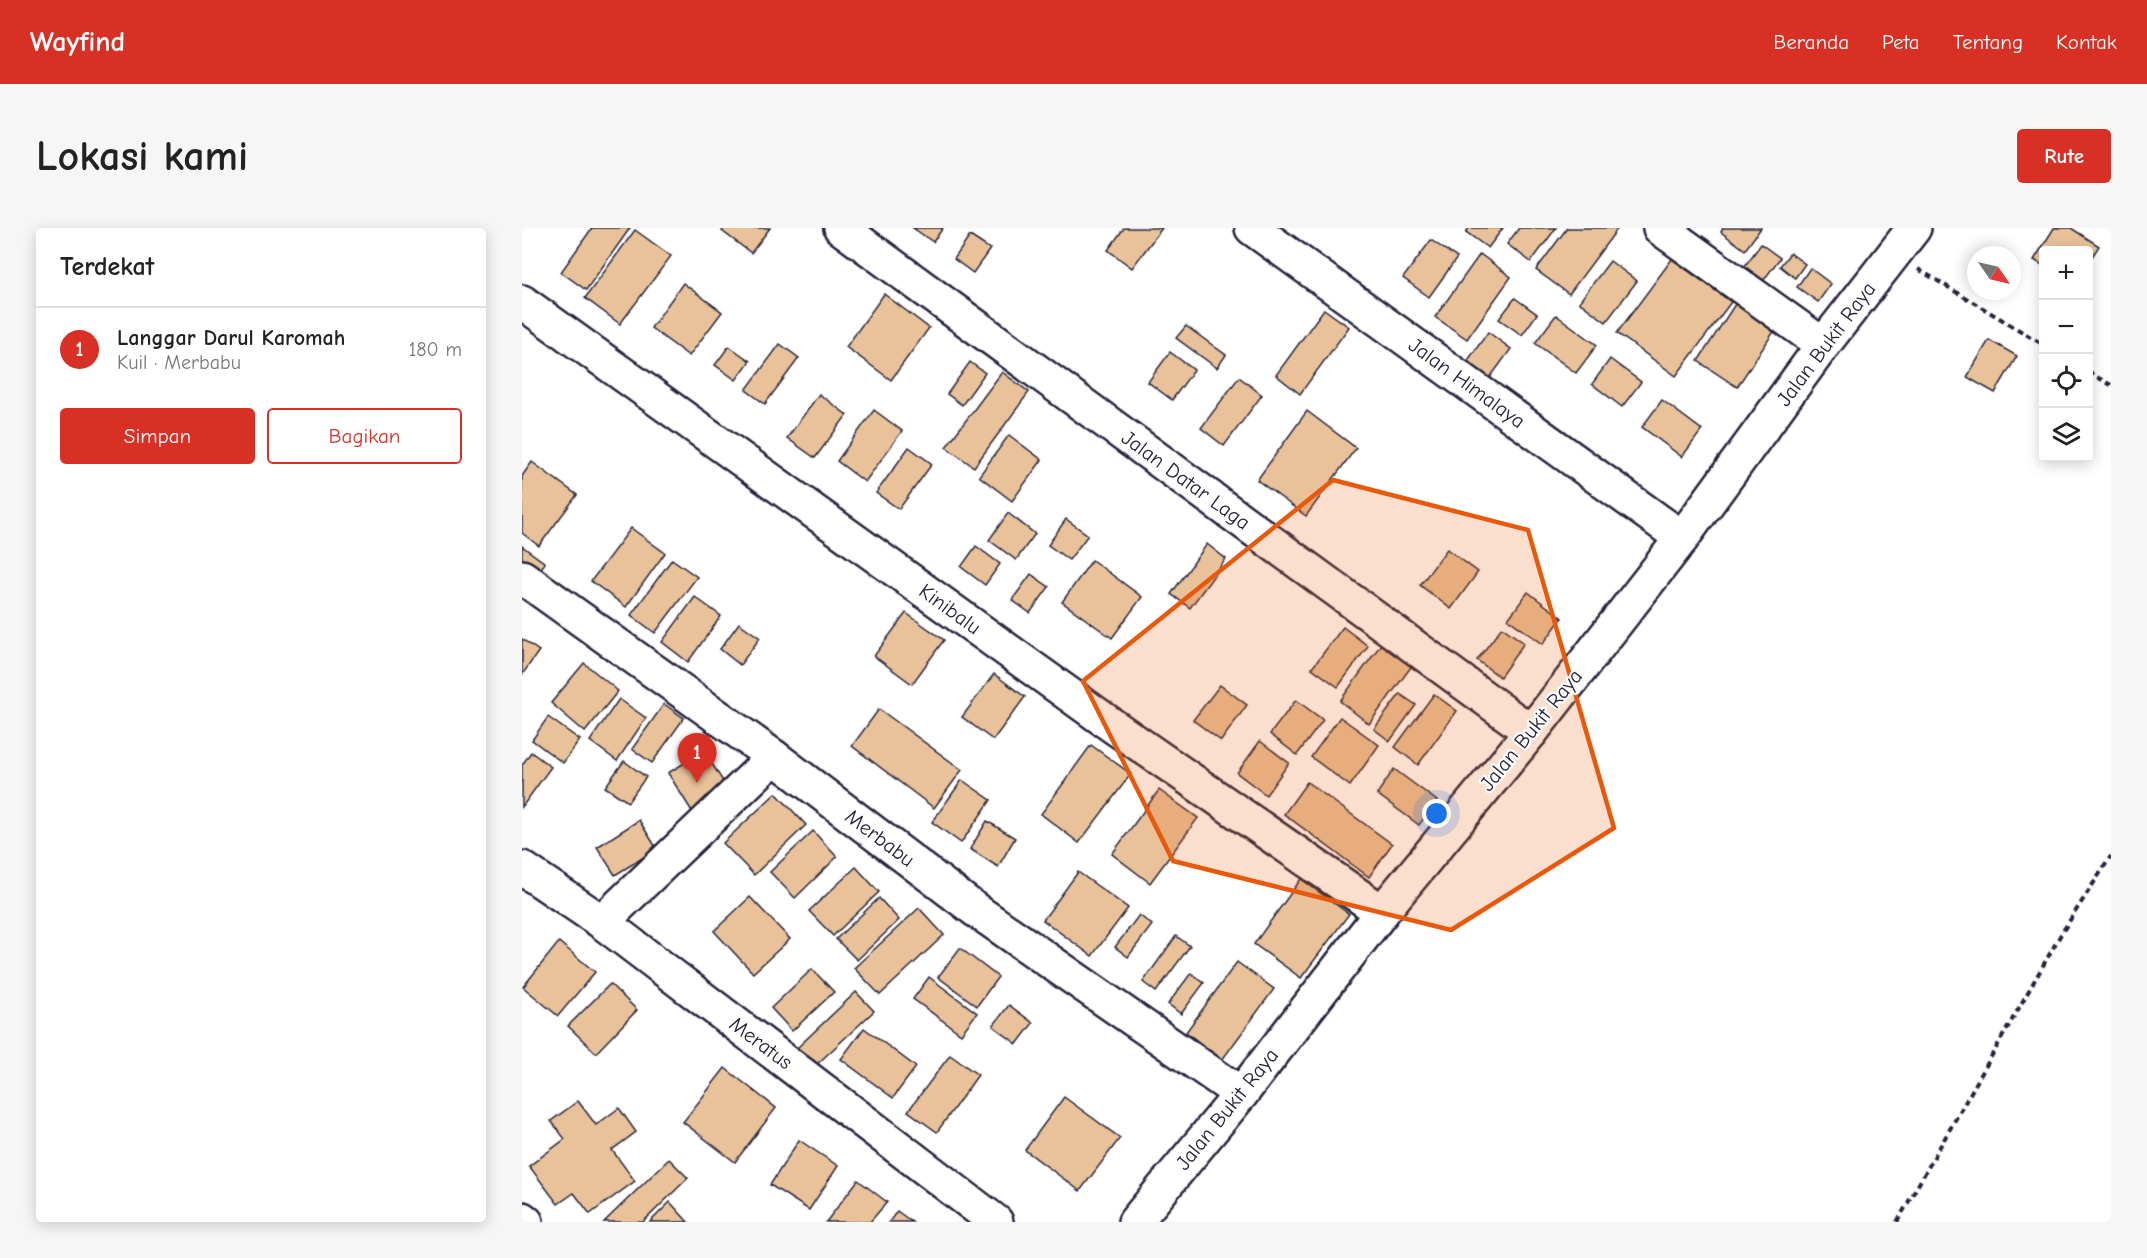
<!DOCTYPE html>
<html lang="id">
<meta charset="utf-8">
<style>
body{margin:0;font-family:"Comic Neue",sans-serif;background:#f6f6f6;color:#222}
.controls{position:absolute;right:18px;top:18px;display:grid;overflow:hidden;border-radius:6px;box-shadow:0 3px 15px #0003}
.controls button{width:54px;height:54px;display:grid;place-items:center;padding:0;border:0;border-bottom:2px solid #e0e0e0;background:#fff;color:#222;font:30px sans-serif}
.compass{position:absolute;left:1445px;top:18px;width:54px;height:54px;border-radius:50%;background:#fff;box-shadow:0 3px 15px #0003;rotate:124deg}
.you{position:absolute;left:915px;top:586px;width:21px;height:21px;margin:-15px;border:4px solid #fff;border-radius:50%;background:#1a73e8;box-shadow:0 0 0 9px #1a73e833}
.badge{display:grid;place-items:center;width:39px;height:39px;border-radius:50%;background:#d93025;color:#fff;font-size:20px;font-weight:700}
.pin{position:absolute;translate:-50% -50px;filter:drop-shadow(0 2px 3px #0008)}
.pin::after{content:'';position:absolute;top:32px;width:21px;height:18px;background:inherit;clip-path:polygon(0 0,100% 0,50% 100%)}
.list{margin:0;padding:0;list-style:none}
h2{display:flex;justify-content:space-between;align-items:center;height:78px;margin:0;padding:0 24px;font-size:26px}
h2 small{font-size:20px;font-weight:400;color:#767676}
.list li{display:grid;grid-template-columns:39px 1fr auto;gap:18px;align-items:center;box-sizing:border-box;height:84px;padding:0 24px;border-top:2px solid #e0e0e0}
.list b{display:block;font-size:22px;white-space:nowrap}
.list p{margin:0;font-size:20px;white-space:nowrap;color:#767676}
.list em{font-size:20px;font-style:normal;color:#767676}
.actions{display:flex;gap:12px;padding:18px 24px}
.actions a{flex:1;padding:14px 0;border:2px solid #d93025;border-radius:6px;text-align:center;font-size:21px;color:#d93025}
.actions .main{background:#d93025;color:#fff}
.icon{flex:none;width:33px;height:33px;fill:none;stroke:currentColor;stroke-width:2;stroke-linecap:round;stroke-linejoin:round}
.map{position:relative;flex:none;width:1589px;height:994px;overflow:hidden;border-radius:6px}
header{display:flex;align-items:center;gap:36px;box-sizing:border-box;height:84px;padding:0 30px;background:#d93025;color:#fff}
header strong{font-size:28px}
nav{display:flex;gap:33px;margin-inline-start:auto;font-size:21px}
.intro{display:flex;align-items:center;justify-content:space-between;box-sizing:border-box;height:144px;padding:0 36px}
h1{margin:0;font-size:42px}
.button{padding:15px 27px;border-radius:6px;background:#d93025;color:#fff;font-size:21px;font-weight:700}
main{display:flex;gap:36px;padding:0 36px}
aside{flex:1;background:#fff;border-radius:6px;box-shadow:0 3px 15px #0003}
.map>svg:first-child{display:block}
.building{fill:#e9c299;stroke:#22223b;stroke-width:1.5}
.lines{fill:none;stroke-linecap:round;stroke-linejoin:round}
.minor-casing{stroke:#22223b;stroke-width:38}
.tertiary-casing{stroke:#22223b;stroke-width:38}
.path{stroke:#22223b;stroke-width:4;stroke-dasharray:6 4.5;stroke-linecap:butt}
.minor{stroke:#fff;stroke-width:33}
.tertiary{stroke:#fff;stroke-width:33}
.marked{fill:#e8590c;fill-opacity:0.2;stroke:#e8590c;stroke-width:4.5;stroke-linejoin:round}
.labels{text-anchor:middle;dominant-baseline:central;stroke-width:4.5;stroke-linejoin:round;paint-order:stroke}
.street-label{font-size:21px;fill:#22223b;stroke:#fff}
</style>
<header>
<strong>Wayfind</strong>
<nav><a>Beranda</a><a>Peta</a><a>Tentang</a><a>Kontak</a></nav>
</header>
<div class="intro"><h1>Lokasi kami</h1><a class="button">Rute</a></div>
<main>
<aside>
<h2>Terdekat<small></small></h2>
<ul class="list">
<li><span class="badge">1</span><div><b>Langgar Darul Karomah</b><p>Kuil · Merbabu</p></div><em>180 m</em></li>
</ul>
<div class="actions"><a class="main">Simpan</a><a>Bagikan</a></div>
</aside>
<div class="map">
<svg width="1589" height="994" viewBox="0 0 1589 994">
<rect width="100%" height="100%" fill="#fff"/>
<filter id="ink" filterUnits="userSpaceOnUse"><feTurbulence type="fractalNoise" baseFrequency=".0167" numOctaves="2"/><feDisplacementMap in="SourceGraphic" scale="12" xChannelSelector="R" yChannelSelector="G"/><feConvolveMatrix kernelMatrix="1 2 1 2 8 2 1 2 1" color-interpolation-filters="sRGB"/></filter>
<g filter="url(#ink)">
<!-- building -->
<g class="building">
<polygon points="70,0 108,0 64,62 39,44"/>
<polygon points="202,0 248,0 229,25 200,3"/>
<polygon points="391,0 421,0 411,14"/>
<polygon points="602,0 640,0 610,40 586,22"/>
<polygon points="947,0 981,0 966,20 944,4"/>
<polygon points="997,0 1034,0 1009,34 985,16"/>
<polygon points="1045,0 1096,0 1047,66 1014,42"/>
<polygon points="1201,0 1239,0 1223,22 1199,4"/>
<polygon points="1532,0 1549,0 1577,18 1566,35 1566,22 1522,22 1522,38 1512,32"/>
<polygon points="113,2 149,28 98,96 63,70"/>
<polygon points="448,8 468,21 451,45 432,31"/>
<polygon points="909,12 935,30 907,69 881,50"/>
<polygon points="1239,16 1258,30 1241,53 1222,39"/>
<polygon points="1268,25 1283,36 1273,50 1258,38"/>
<polygon points="958,26 989,49 945,111 913,89"/>
<polygon points="1150,31 1209,74 1154,148 1095,105"/>
<polygon points="1088,33 1115,53 1084,94 1057,74"/>
<polygon points="1288,40 1309,56 1296,74 1275,59"/>
<polygon points="161,55 200,84 167,128 129,100"/>
<polygon points="362,66 407,100 369,152 324,119"/>
<polygon points="993,70 1015,86 1000,107 977,91"/>
<polygon points="1217,70 1257,96 1215,159 1176,133"/>
<polygon points="802,81 827,99 778,166 754,147"/>
<polygon points="1034,87 1075,117 1054,145 1013,115"/>
<polygon points="664,98 704,127 695,140 654,110"/>
<polygon points="966,104 989,121 967,151 944,135"/>
<polygon points="1467,112 1495,128 1473,165 1445,149"/>
<polygon points="258,116 277,130 243,176 224,162"/>
<polygon points="207,118 228,133 214,152 193,137"/>
<polygon points="648,124 672,142 650,172 626,154"/>
<polygon points="1088,131 1119,154 1100,179 1070,156"/>
<polygon points="448,134 463,145 440,177 425,166"/>
<polygon points="480,144 507,164 452,239 424,219"/>
<polygon points="717,149 740,167 702,218 679,200"/>
<polygon points="297,166 325,187 293,230 265,210"/>
<polygon points="1140,172 1180,202 1160,229 1120,199"/>
<polygon points="352,182 380,203 343,254 315,233"/>
<polygon points="785,183 834,220 784,288 735,252"/>
<polygon points="487,207 520,232 490,273 457,248"/>
<polygon points="387,219 410,236 377,281 354,265"/>
<polygon points="10,234 55,267 17,318 0,305 0,248"/>
<polygon points="486,285 513,306 494,332 467,312"/>
<polygon points="544,291 566,307 547,332 526,317"/>
<polygon points="109,300 143,325 104,379 69,353"/>
<polygon points="685,316 704,331 668,380 649,366"/>
<polygon points="0,318 23,335 15,346 0,335"/>
<polygon points="454,318 478,336 463,357 439,339"/>
<polygon points="925,321 956,344 929,381 898,357"/>
<polygon points="150,331 175,349 133,405 109,387"/>
<polygon points="570,332 620,369 590,410 540,374"/>
<polygon points="509,346 527,359 508,385 490,372"/>
<polygon points="1006,364 1040,390 1021,416 986,391"/>
<polygon points="173,369 199,388 166,434 140,414"/>
<polygon points="384,385 422,412 390,456 352,428"/>
<polygon points="217,395 238,410 218,437 198,421"/>
<polygon points="821,399 846,418 816,459 790,440"/>
<polygon points="980,399 1002,415 978,449 955,432"/>
<polygon points="0,411 17,423 0,447"/>
<polygon points="862,412 892,435 847,496 818,473"/>
<polygon points="62,435 96,463 63,504 29,475"/>
<polygon points="472,446 503,469 471,512 440,489"/>
<polygon points="698,457 725,477 699,513 671,492"/>
<polygon points="878,466 894,477 868,513 852,501"/>
<polygon points="912,466 935,483 896,537 873,519"/>
<polygon points="97,471 124,490 95,533 68,513"/>
<polygon points="774,472 801,492 775,527 748,506"/>
<polygon points="142,476 162,490 130,535 110,521"/>
<polygon points="357,481 440,542 412,580 330,518"/>
<polygon points="26,489 58,512 41,535 10,512"/>
<polygon points="818,489 857,517 828,558 789,529"/>
<polygon points="738,513 767,535 744,567 715,545"/>
<polygon points="569,517 609,546 557,615 519,586"/>
<polygon points="182,523 207,563 171,585 146,545"/>
<polygon points="9,524 29,539 0,579 0,537"/>
<polygon points="102,533 124,549 106,574 83,559"/>
<polygon points="872,541 915,573 897,597 855,566"/>
<polygon points="440,552 469,572 439,615 410,594"/>
<polygon points="785,554 870,616 847,649 762,586"/>
<polygon points="637,562 676,590 628,655 590,626"/>
<polygon points="254,565 284,597 232,647 201,615"/>
<polygon points="117,592 135,621 93,647 75,619"/>
<polygon points="465,593 493,610 476,639 448,621"/>
<polygon points="291,603 315,629 273,670 248,644"/>
<polygon points="334,639 357,664 311,708 287,683"/>
<polygon points="556,644 606,680 570,728 521,692"/>
<polygon points="779,651 827,686 779,750 732,716"/>
<polygon points="228,669 268,711 231,745 192,703"/>
<polygon points="357,670 377,692 335,732 314,711"/>
<polygon points="397,680 422,707 358,767 332,740"/>
<polygon points="617,687 630,697 606,729 593,719"/>
<polygon points="654,708 668,718 634,764 621,754"/>
<polygon points="37,714 73,744 36,788 1,759"/>
<polygon points="438,720 476,749 455,778 416,749"/>
<polygon points="715,734 752,761 700,832 664,804"/>
<polygon points="290,741 312,764 270,803 249,780"/>
<polygon points="669,745 682,755 659,786 646,776"/>
<polygon points="407,749 455,785 439,806 391,771"/>
<polygon points="88,756 115,782 74,825 46,798"/>
<polygon points="334,764 352,783 292,839 275,820"/>
<polygon points="487,777 511,795 495,816 471,798"/>
<polygon points="342,800 394,839 371,870 319,831"/>
<polygon points="428,827 456,847 415,904 386,883"/>
<polygon points="203,840 254,880 213,934 161,894"/>
<polygon points="542,869 598,910 558,963 503,922"/>
<polygon points="56,873 74,897 97,880 114,904 90,922 113,953 68,986 52,965 36,976 7,938 43,911 29,893"/>
<polygon points="277,912 316,938 287,982 248,957"/>
<polygon points="147,931 166,950 121,994 82,994"/>
<polygon points="336,952 365,974 348,994 304,994"/>
<polygon points="148,974 166,994 128,994"/>
<polygon points="375,983 390,994 367,994"/>
</g>
<g class="lines">
<!-- minor casing -->
<g class="minor-casing">
<g id="minor">
<polyline points="319,0 1009,504"/>
<polyline points="730,0 1160,310"/>
<polyline points="1138,0 1301,117"/>
<polyline points="0,74 591,498 860,684"/>
<polyline points="0,349 252,529 455,683 719,866"/>
<polyline points="0,640 80,694 474,994"/>
<polyline points="80,694 252,529"/>
</g>
</g>
<!-- tertiary casing -->
<g class="tertiary-casing">
<g id="tertiary">
<polyline points="0,991 4,994"/>
<polyline points="613,994 719,866 860,684 1009,504 1160,310 1301,117 1392,0"/>
</g>
</g>
<!-- path -->
<g class="path">
<polyline points="1396,41 1522,117"/>
<polyline points="1566,144 1589,157"/>
<polyline points="1375,994 1539,706 1589,628"/>
</g>
<!-- minor -->
<use href="#minor" class="minor"/>
<!-- tertiary -->
<use href="#tertiary" class="tertiary"/>
</g>
</g>
<!-- marked area -->
<path class="marked" d="M811,252L1006,302L1092,600L929,702L651,633L561,453Z"/>
<g class="labels">
<!-- street labels -->
<g class="street-label">
<text transform="translate(1304 116) rotate(-53)">Jalan Bukit Raya</text>
<text transform="translate(945 155) rotate(36)">Jalan Himalaya</text>
<text transform="translate(664 252) rotate(36)">Jalan Datar Laga</text>
<text transform="translate(428 381) rotate(36)">Kinibalu</text>
<text transform="translate(1009 502) rotate(-51)">Jalan Bukit Raya</text>
<text transform="translate(358 610) rotate(37)">Merbabu</text>
<text transform="translate(239 815) rotate(37)">Meratus</text>
<text transform="translate(705 881) rotate(-51)">Jalan Bukit Raya</text>
</g>
</g>
</svg>
<div class="controls">
<button>+</button>
<button>−</button>
<button><svg class="icon" aria-label="locate" viewBox="0 0 24 24"><circle cx="12" cy="12" r="6"/><path d="M12 2v4M12 18v4M2 12h4M18 12h4"/></svg></button>
<button><svg class="icon" aria-label="layers" viewBox="0 0 24 24"><path d="M12 4l9 5-9 5-9-5zM3 14l9 5 9-5"/></svg></button>
</div>
<svg class="compass" viewBox="-18 -18 36 36"><path d="M0-13l5 13h-10z" fill="#e53935"/><path d="M0 13l5-13h-10z" fill="#767676"/></svg>
<div class="you"></div>
<div class="pin badge" style="left:175px;top:555px">1</div>
</div>
</main>
